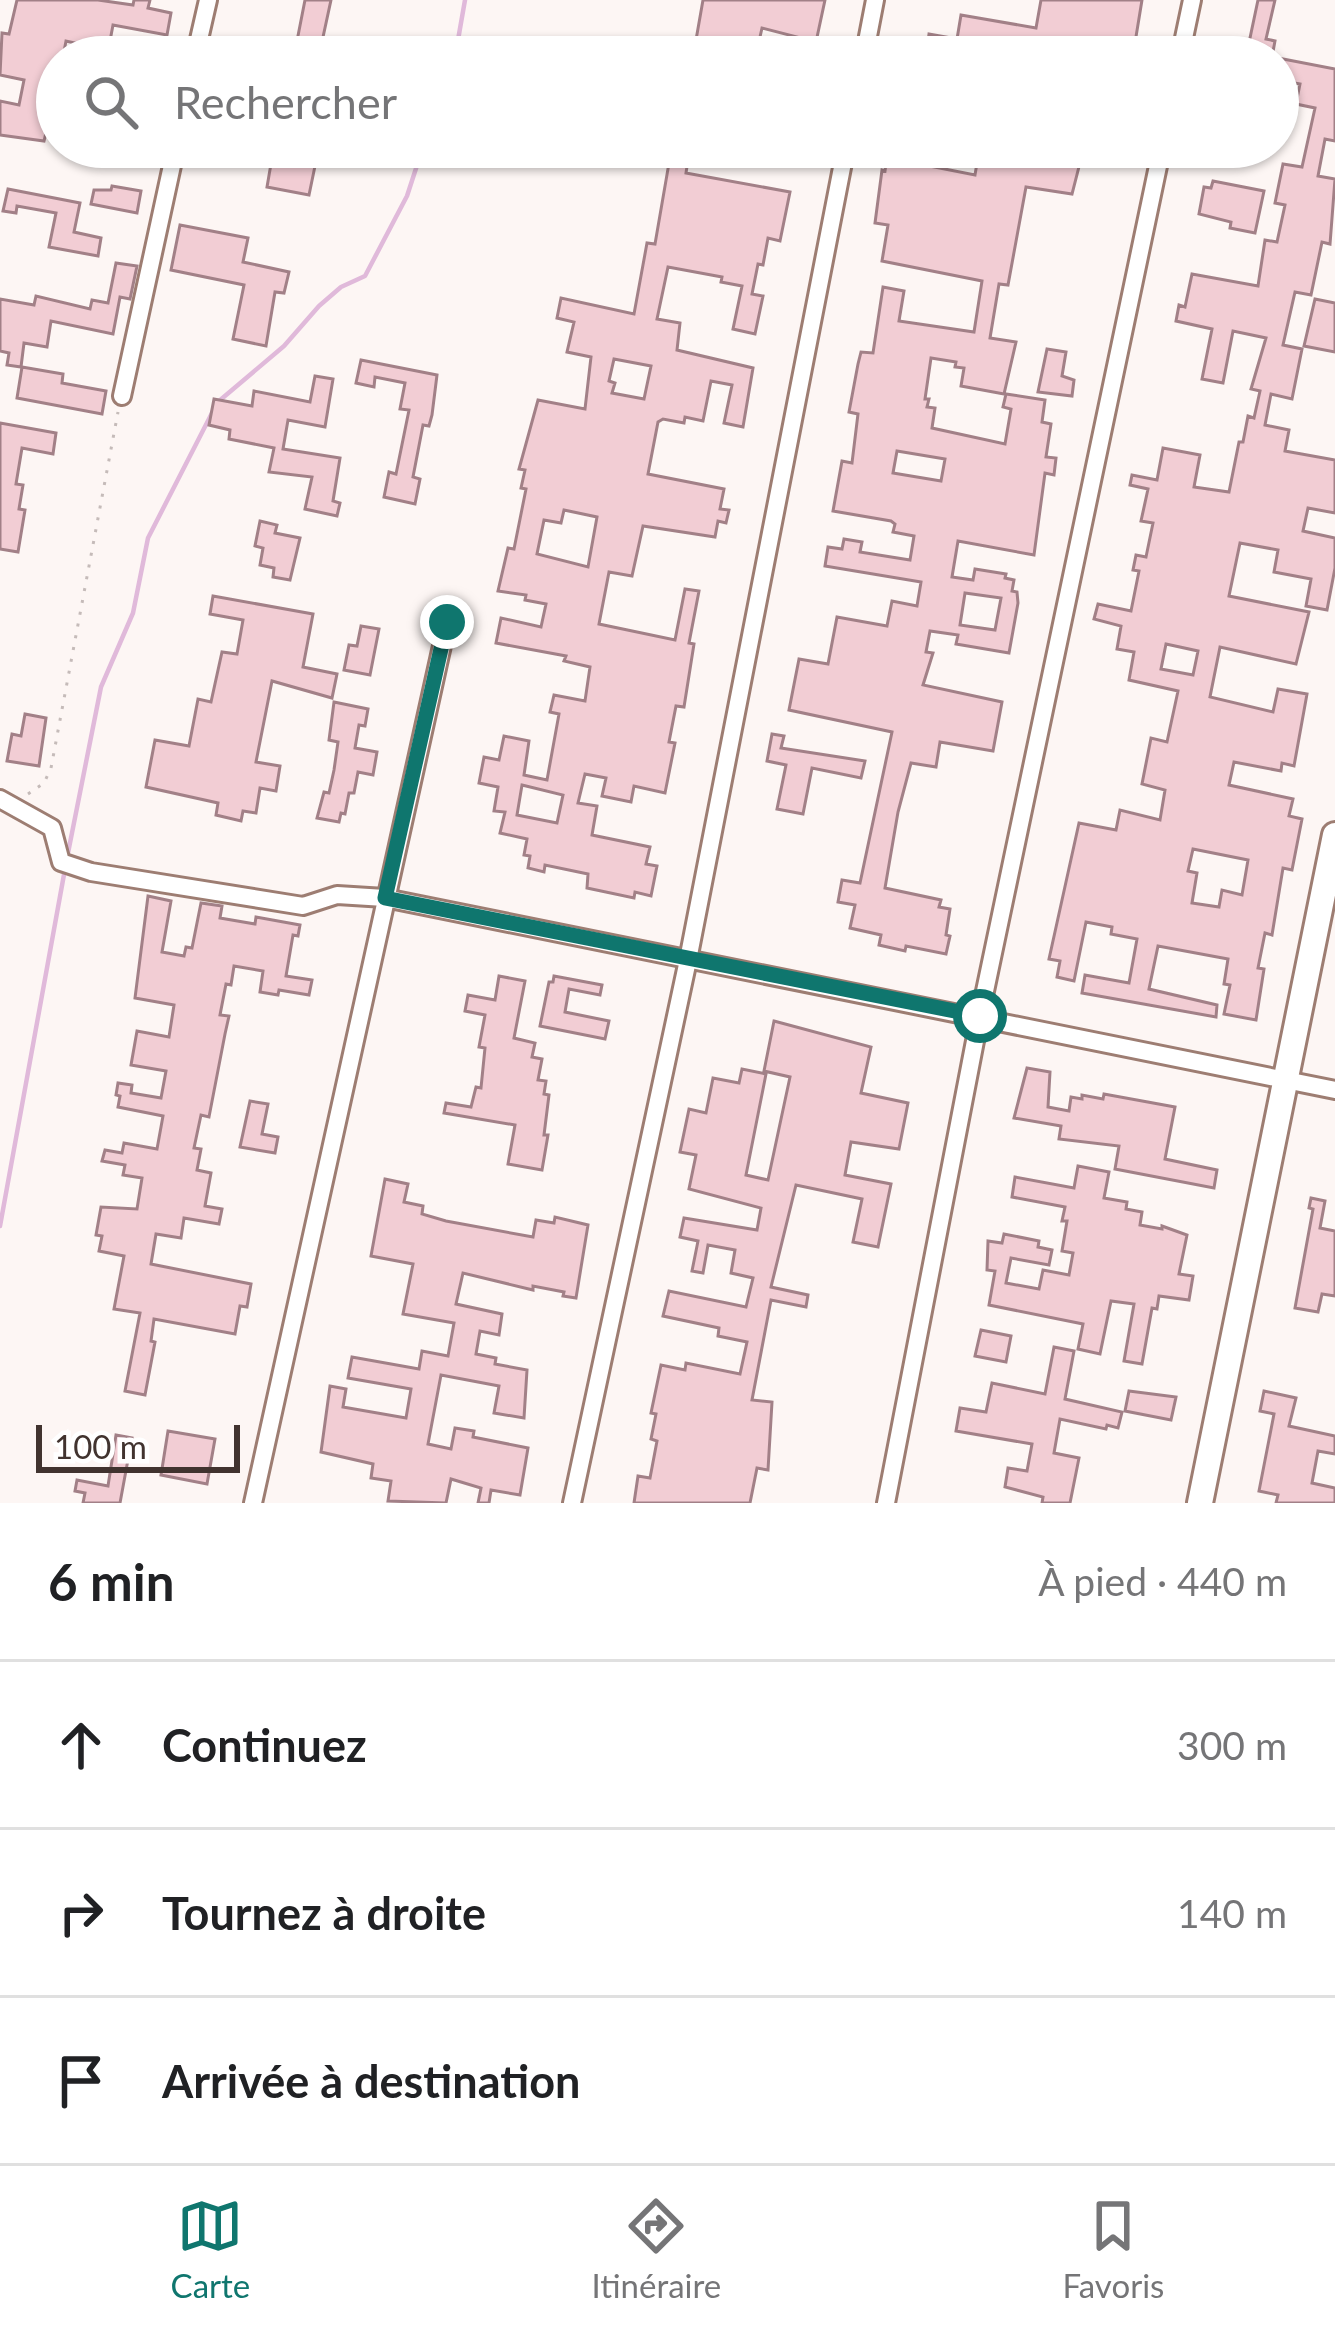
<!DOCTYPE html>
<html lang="fr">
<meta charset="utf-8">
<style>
body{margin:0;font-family:Lato,sans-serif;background:#f6f6f6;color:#202124}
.scale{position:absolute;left:36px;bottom:30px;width:204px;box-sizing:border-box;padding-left:12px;border:6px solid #41332f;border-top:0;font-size:33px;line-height:42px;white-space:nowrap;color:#41332f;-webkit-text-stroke:9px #fff;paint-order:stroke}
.stop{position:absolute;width:36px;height:36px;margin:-27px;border:9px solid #0f766e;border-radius:50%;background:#fff}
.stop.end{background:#0f766e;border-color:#fff;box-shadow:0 3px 12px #0008}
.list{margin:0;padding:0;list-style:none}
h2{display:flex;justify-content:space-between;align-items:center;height:156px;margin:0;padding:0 48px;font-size:51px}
h2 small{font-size:39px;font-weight:400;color:#757577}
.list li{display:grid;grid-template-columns:78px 1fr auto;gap:36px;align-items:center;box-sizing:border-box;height:168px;padding:0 48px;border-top:3px solid #e0e0e0}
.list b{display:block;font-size:45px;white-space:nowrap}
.list em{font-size:39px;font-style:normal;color:#757577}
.icon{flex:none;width:66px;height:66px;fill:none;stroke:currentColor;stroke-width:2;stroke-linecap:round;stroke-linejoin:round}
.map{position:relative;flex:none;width:1335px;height:1503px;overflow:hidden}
.search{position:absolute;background:#fff;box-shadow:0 3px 9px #0004;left:36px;right:36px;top:36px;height:132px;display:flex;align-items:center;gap:30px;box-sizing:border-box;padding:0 42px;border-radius:66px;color:#757577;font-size:45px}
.sheet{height:660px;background:#fff}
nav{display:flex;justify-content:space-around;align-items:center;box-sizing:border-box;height:168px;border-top:3px solid #e0e0e0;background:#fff;font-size:33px;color:#757577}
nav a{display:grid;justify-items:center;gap:6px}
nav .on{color:#0f766e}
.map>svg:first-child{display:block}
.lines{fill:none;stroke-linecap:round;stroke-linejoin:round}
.stream{stroke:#e0b9da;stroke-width:4.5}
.building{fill:#f2cdd4;stroke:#a28087;stroke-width:3;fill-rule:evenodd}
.street-casing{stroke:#9d7d72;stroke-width:22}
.secondary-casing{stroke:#9d7d72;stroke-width:30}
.path{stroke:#c5bbb9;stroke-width:3;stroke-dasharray:3 9;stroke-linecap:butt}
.street{stroke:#fff;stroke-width:16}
.secondary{stroke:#fff;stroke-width:24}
.route{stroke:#0f766e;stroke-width:15}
</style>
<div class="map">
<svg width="1335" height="1503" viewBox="0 0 1335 1503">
<rect width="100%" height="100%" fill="#fdf6f4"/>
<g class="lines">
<!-- stream -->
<g class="stream">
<polyline points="455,57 465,0"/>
<polyline points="219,401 284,346 319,306 341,287 365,276 407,196 423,147"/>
<polyline points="67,858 101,687 133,613 148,538 213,411"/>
<polyline points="0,1226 65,869"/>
</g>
</g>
<!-- building -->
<g class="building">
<polygon points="17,0 98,0 133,5 134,0 150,0 148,8 171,13 167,35 113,25 107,57 86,57 88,46 66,41 63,57 57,57 57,87 44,141 0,135 0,101 19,105 24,80 0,75 2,33 9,34"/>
<polygon points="305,0 331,0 320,51 296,46"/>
<polygon points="703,0 825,0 816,42 762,28 758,46 733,41 729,57 693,57"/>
<polygon points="1041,0 1142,0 1134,49 1123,47 1121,57 926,57 929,34 957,39 961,15 1036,28"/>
<polygon points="1258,0 1275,0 1266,39 1275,41 1272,57 1246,57"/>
<path d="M1278,58L1335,69V141L1325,139L1318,176L1335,179L1330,244L1322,242L1311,295L1295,292L1283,345L1302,349L1292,399L1271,394L1265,425L1289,430L1285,451L1335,460V513L1308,508L1303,531L1335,538V568L1327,610L1306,606L1311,579L1274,572L1278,550L1240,543L1229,596L1309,612L1296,664L1220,647L1210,697L1273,712L1278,689L1307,694L1294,766L1282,763L1281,771L1234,762L1229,785L1293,799L1289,816L1302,819L1292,870L1283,868L1272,935L1265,933L1258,968L1264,969L1256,1020L1224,1014L1230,985L1224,984L1228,959L1158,946L1149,989L1217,1005L1216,1017L1082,993L1085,975L1129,983L1137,939L1111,934L1112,927L1086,922L1074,981L1057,977L1060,961L1049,959L1079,823L1116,830L1120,810L1160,820L1165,790L1142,784L1151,738L1167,742L1178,691L1129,680L1134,652L1117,649L1121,626L1094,619L1098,604L1131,611L1139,571L1133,570L1136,555L1146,557L1153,523L1141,521L1148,489L1130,485L1132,475L1157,480L1163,448L1200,455L1194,487L1229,492L1239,442H1243L1248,416L1254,418L1260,391L1251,389L1266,338L1233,331L1223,383L1202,379L1212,329L1176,321L1179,305L1185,307L1192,274L1258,286L1265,240L1277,242L1285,205L1275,203L1283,164L1302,167L1315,108L1296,104L1300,84L1278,80ZM1166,644L1198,651L1193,675L1161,669ZM1193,849L1248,860L1242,895L1222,890L1219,907L1192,903L1197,873L1188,871Z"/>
<path d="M614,147H690L686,173L790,192L780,241L768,238L763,265L758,264L752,294L763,296L755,334L733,329L742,286L721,282L722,277L668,267L657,319L680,323L677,350L753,368L743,427L724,423L732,385L711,381L703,421L685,417L684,423L663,419L658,422L648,474L724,489L720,509L729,510L726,523L718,521L715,537L643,526L632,576L609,572L599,624L675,640L685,589L699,591L689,643L694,644L684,707L676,706L669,742L675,743L665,793L634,786L631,802L602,796L606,778L585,774L578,803L597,806L592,835L650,847L646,864L657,866L651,896L635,892L634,898L587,888L588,874L545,865L544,872L528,868L530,856L524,855L527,839L500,833L505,812L494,811L498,787L479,783L484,757L499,760L504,736L529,741L524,775L547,780L559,714L550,712L554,695L585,701L590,667L564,661L566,656L496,643L501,618L541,627L546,604L525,600L526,595L498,591L508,548L514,549L526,489L521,488L525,470L519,469L538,400L585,409L591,357L567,352L574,322L557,318L561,298L634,314L647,243L655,244L669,163L614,152ZM614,359L651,366L644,399L612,393L615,383L609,381ZM564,510L597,517L588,567L537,554L544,520L561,523ZM522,785L563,795L557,823L517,815Z"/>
<path d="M994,147H1084L1072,194L1026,187L1008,285L999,284L990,338L1016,342L1004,394L961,386L964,368L955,367L956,362L931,358L925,399H929L927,407L935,408L932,428L1005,444L1011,409L1003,407L1006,394L1045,400L1042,422L1051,424L1046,457L1056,458L1054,475L1045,473L1034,555L958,541L952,577L973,580L975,569L1006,574L1005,578L1014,580L1012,591L1017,592L1018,603L1009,653L956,644L958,635L930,631L926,652L933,653L923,685L1002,702L993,751L940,742L936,767L911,763L898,812L885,888L941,900L939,907L950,909L946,935L950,936L946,954L906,946L905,951L879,945L881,935L850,928L855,905L838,902L842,880L860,883L892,732L789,710L799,659L828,664L837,617L887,626L892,601L917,606L921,582L825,566L828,547L842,549L844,539L862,542L860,552L910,560L914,536L893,532L895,524L891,521L833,511L842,461L852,463L858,414L849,412L858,364L861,352L873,353L883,287L904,291L899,321L974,332L982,281L882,261L888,225L875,223L882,170L885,171L886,163L893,165L894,159L975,175L979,151L993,153ZM897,451L945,459L941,481L893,473ZM965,593L1001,598L995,630L960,625Z"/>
<polygon points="272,158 315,166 309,195 267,187"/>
<polygon points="1213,181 1264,191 1255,233 1230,228 1231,222 1199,214 1204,187 1211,188"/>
<polygon points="112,186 141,191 137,213 91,204 94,190 111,190"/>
<polygon points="8,189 80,203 74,232 101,238 98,256 49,247 56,213 17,206 16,213 3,211"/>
<polygon points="180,225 248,238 243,262 289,272 284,293 275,292 266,346 233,339 244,285 171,270"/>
<polygon points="116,263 137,266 130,299 120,297 113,334 51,321 47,347 24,343 21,367 7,365 9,353 0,351 0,299 34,305 36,296 90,309 92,300 108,303"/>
<polygon points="1315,299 1335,303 1335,352 1304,346"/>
<polygon points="1047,349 1066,352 1062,376 1074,380 1072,396 1038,392"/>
<polygon points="361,360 437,375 432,415 429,426 423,425 413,477 420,479 415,504 384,497 389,472 396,474 409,410 400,409 405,383 375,377 374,387 356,383"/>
<polygon points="22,367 63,374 62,383 106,391 102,414 17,398"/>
<polygon points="315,376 333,379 325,427 288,420 283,449 340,458 333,501 340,503 337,516 305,509 312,477 269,472 274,448 229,439 230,430 209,425 214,399 252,406 254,391 310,402"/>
<polygon points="0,423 56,433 53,454 22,448 16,484 23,485 19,509 25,510 18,552 0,549"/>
<polygon points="260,521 277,525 275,533 300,538 290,580 273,577 274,568 260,565 263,548 255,546"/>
<polygon points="213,596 313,614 303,667 337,674 332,698 272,681 256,762 280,766 276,791 260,788 256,813 243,811 241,821 216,815 218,803 146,787 155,740 189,746 198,699 211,702 222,652 237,654 243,620 210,614"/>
<polygon points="361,626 379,629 370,675 344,670 349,645 357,646"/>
<polygon points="334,702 368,709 365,726 359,725 355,748 377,752 373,775 358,772 354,793 349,793 345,814 341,813 339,822 317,818 324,792 329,793 334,770 338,742 329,740"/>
<polygon points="25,714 46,718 39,766 7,761 12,734 21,736"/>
<polygon points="772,734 784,736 781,748 865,761 861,778 812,768 803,814 777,809 786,765 767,761"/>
<polygon points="148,896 171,901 162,952 184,956 186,947 192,948 201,903 222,906 220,918 255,924 256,917 300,925 298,936 293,935 286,976 312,980 309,995 279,990 278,995 260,992 263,971 234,966 231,985 226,984 220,1015 229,1016 225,1034 209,1117 201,1115 194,1148 201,1149 197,1170 211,1173 205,1206 222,1209 219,1224 184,1218 181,1238 156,1234 151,1264 251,1284 247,1307 240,1306 235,1334 154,1319 151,1341 155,1342 145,1395 125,1391 140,1313 114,1309 124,1256 99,1251 102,1236 96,1235 101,1207 137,1209 142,1178 123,1175 125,1165 102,1161 105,1150 122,1153 124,1143 157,1149 163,1116 118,1107 120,1096 116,1095 118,1083 132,1085 131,1093 161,1098 166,1071 131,1065 137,1031 169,1037 174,1005 135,998"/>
<polygon points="499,976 525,981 514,1038 535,1043 532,1057 542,1059 538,1080 546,1081 544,1094 549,1095 544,1135 548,1135 542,1170 508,1164 515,1125 444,1113 446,1103 471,1107 476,1087 481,1088 485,1048 479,1047 485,1015 465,1011 468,995 495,1000"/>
<polygon points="554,976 602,985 600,995 569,989 565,1012 609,1021 605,1039 540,1026 549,982 553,982"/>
<polygon points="774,1021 871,1047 861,1093 908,1103 899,1149 851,1142 845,1175 891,1184 878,1247 853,1242 862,1199 796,1185 771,1287 808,1295 806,1307 771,1300 752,1400 772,1402 768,1470 757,1468 750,1503 634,1503 638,1476 650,1478 657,1441 651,1439 656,1414 651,1413 661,1365 685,1370 686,1363 740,1374 747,1342 718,1336 719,1328 663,1316 669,1291 746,1307 753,1278 731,1273 735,1250 708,1245 703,1273 692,1271 698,1241 680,1237 684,1218 757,1230 761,1208 689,1189 696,1155 680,1152 689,1109 706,1113 713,1078 739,1083 742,1069 766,1074 746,1175 768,1180 790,1077 764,1071"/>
<polygon points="1027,1068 1050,1072 1048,1107 1069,1111 1071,1097 1082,1099 1082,1095 1103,1099 1104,1094 1175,1107 1165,1159 1217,1170 1214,1188 1115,1169 1119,1146 1059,1139 1061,1126 1014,1118"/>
<polygon points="250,1101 268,1104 262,1134 278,1137 275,1153 240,1147"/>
<polygon points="1078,1166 1109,1172 1104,1198 1127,1202 1126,1209 1142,1212 1140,1225 1162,1229 1162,1226 1187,1235 1179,1274 1193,1276 1189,1300 1159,1296 1157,1309 1152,1308 1142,1364 1124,1361 1134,1304 1111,1301 1100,1354 1078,1349 1083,1324 989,1305 995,1271 987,1270 988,1241 1002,1243 1004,1234 1039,1241 1038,1247 1052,1250 1049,1265 1011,1258 1006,1283 1039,1289 1043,1270 1069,1275 1073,1253 1062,1251 1067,1221 1062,1221 1065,1207 1012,1197 1015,1177 1074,1188"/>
<polygon points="385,1179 408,1184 404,1202 423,1206 422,1214 446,1221 533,1237 536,1220 554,1223 555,1217 588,1225 576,1298 563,1296 564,1292 533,1286 533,1290 463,1273 456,1304 502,1314 499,1335 480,1331 476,1354 496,1358 495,1364 527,1370 524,1418 494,1413 499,1386 441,1375 428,1444 451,1449 455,1428 474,1431 473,1437 528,1448 520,1495 491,1490 489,1503 478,1503 481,1488 451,1479 446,1503 388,1501 391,1481 371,1478 373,1464 321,1452 330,1386 346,1389 343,1407 406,1418 411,1389 348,1378 352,1357 419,1369 422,1351 448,1356 454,1323 403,1314 413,1264 371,1256"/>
<polygon points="1311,1198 1325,1201 1320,1228 1335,1231 1335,1296 1322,1294 1318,1312 1295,1308 1313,1209 1309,1208"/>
<polygon points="981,1330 1011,1336 1006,1362 975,1356"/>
<polygon points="1054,1347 1074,1351 1065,1399 1122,1412 1118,1428 1107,1425 1106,1429 1060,1419 1054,1453 1079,1458 1070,1503 1042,1503 1043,1497 1005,1487 1008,1468 1027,1471 1032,1444 956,1431 960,1408 986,1412 992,1383 1045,1394"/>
<polygon points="1129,1391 1176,1397 1171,1420 1125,1411"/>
<polygon points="1264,1391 1296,1398 1289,1426 1335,1436 1335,1454 1318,1451 1312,1483 1335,1488 1335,1503 1276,1503 1278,1495 1259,1491 1274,1414 1260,1411"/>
<polygon points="168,1431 215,1439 207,1484 161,1475"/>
<polygon points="116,1435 132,1438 120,1503 83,1503 85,1493 75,1491 77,1480 108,1486"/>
</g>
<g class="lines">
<!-- street casing -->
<g class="street-casing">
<g id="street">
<polyline points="195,57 208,0"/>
<polyline points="864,57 875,0"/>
<polyline points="1180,57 1192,0"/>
<polyline points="122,396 176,147"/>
<polyline points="0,799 52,828 61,862 91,872 303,906 337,895 385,898 1335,1090"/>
<polyline points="253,1503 447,623"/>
<polyline points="572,1503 688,960 846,147"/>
<polyline points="886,1503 980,1015 1162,147"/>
</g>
</g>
<!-- secondary casing -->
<g class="secondary-casing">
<polyline id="secondary" points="1200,1503 1335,835"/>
</g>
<!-- path -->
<polyline class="path" points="28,794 44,783 51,768 118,412"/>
<!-- street -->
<use href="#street" class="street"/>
<!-- secondary -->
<use href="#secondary" class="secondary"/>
</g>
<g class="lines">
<!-- route -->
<polyline class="route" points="447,622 385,898 980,1016"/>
</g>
</svg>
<div class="scale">100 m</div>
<div class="stop" style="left:980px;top:1016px"></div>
<div class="stop end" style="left:447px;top:622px"></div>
<div class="search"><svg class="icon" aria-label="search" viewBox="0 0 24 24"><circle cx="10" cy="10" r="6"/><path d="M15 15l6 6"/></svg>Rechercher</div>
</div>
<section class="sheet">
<h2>6 min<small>À pied · 440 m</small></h2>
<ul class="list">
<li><svg class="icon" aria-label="ahead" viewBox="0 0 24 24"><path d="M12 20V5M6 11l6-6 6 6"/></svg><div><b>Continuez</b></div><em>300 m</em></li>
<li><svg class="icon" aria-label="right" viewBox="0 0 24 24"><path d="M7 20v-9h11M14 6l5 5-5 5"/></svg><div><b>Tournez à droite</b></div><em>140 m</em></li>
<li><svg class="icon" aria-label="arrive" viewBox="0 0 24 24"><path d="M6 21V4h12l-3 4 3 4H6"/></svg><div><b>Arrivée à destination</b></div></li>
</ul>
</section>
<nav>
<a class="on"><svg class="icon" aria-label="map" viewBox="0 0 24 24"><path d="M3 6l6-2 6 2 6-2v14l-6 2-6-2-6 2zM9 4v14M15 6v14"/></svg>Carte</a>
<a><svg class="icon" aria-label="directions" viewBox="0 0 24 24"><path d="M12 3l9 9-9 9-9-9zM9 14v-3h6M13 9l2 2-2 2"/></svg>Itinéraire</a>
<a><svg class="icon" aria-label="saved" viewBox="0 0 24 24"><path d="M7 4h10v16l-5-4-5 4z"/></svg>Favoris</a>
</nav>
